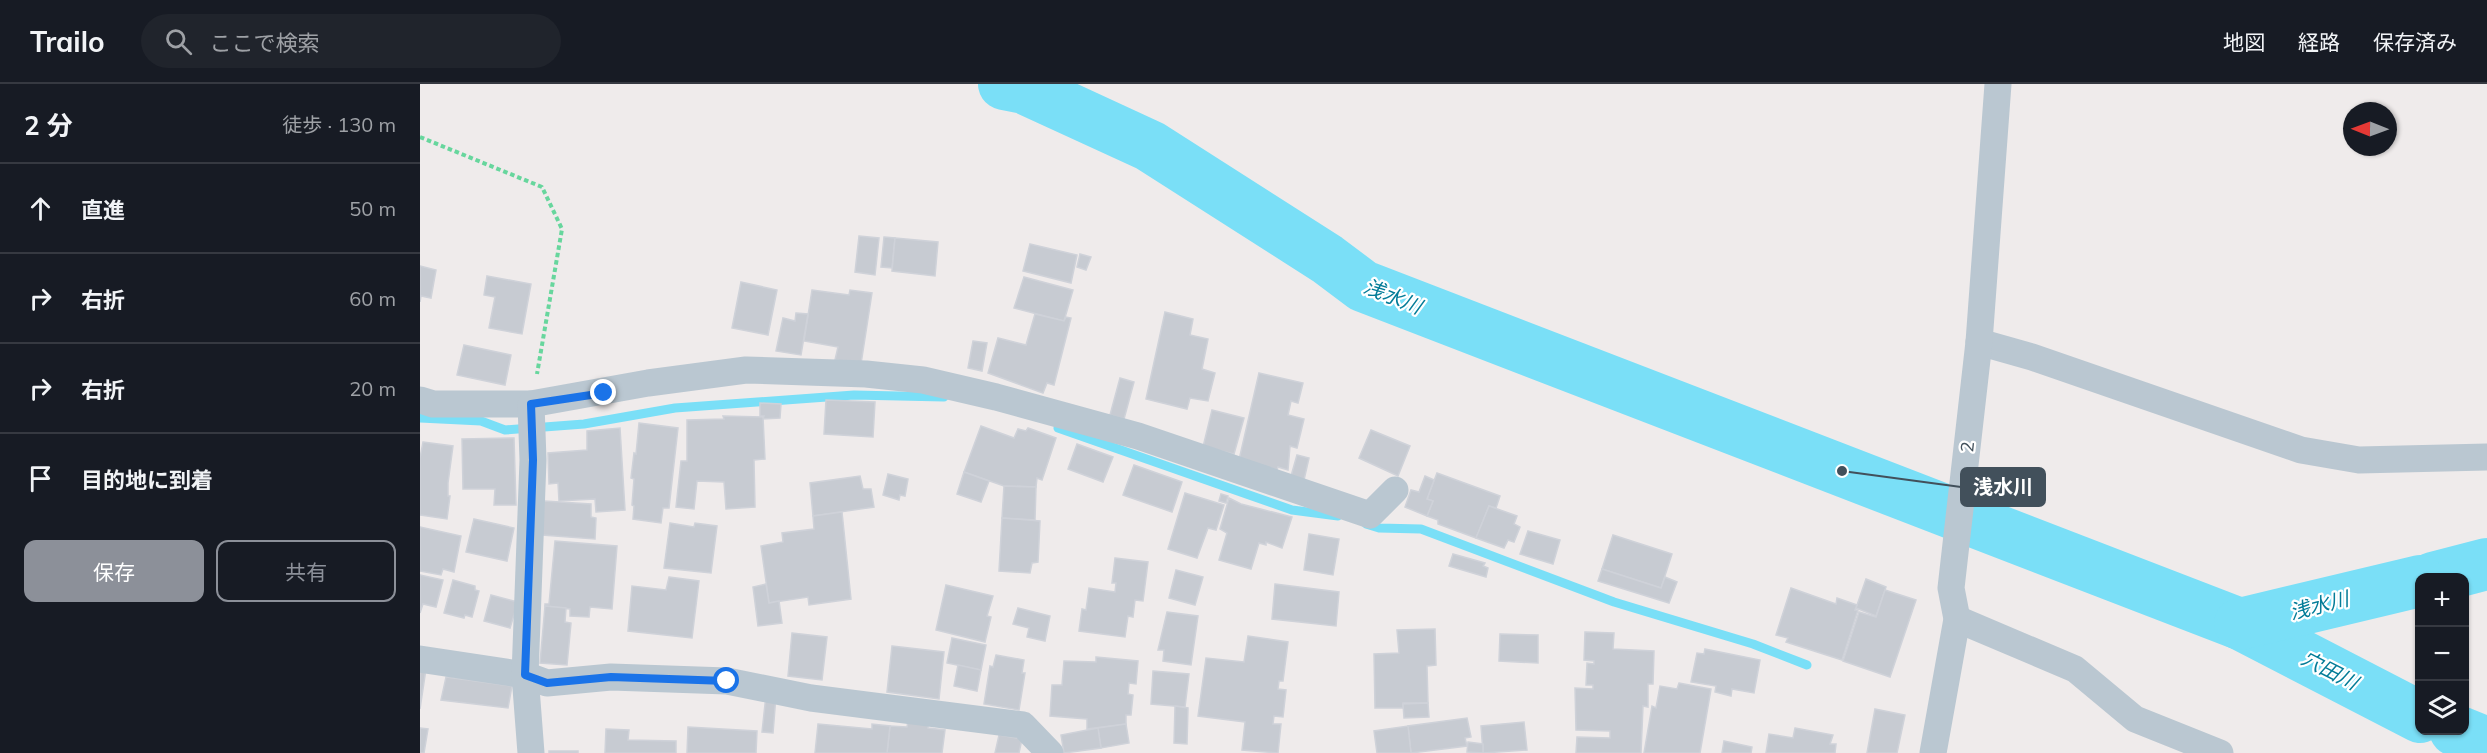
<!DOCTYPE html>
<html lang="ja">
<meta charset="utf-8">
<style>
body{margin:0;font-family:Mulish,"Noto Sans JP",sans-serif;background:#20242c;color:#f1f3f6}
.controls{position:absolute;right:18px;bottom:18px;display:grid;overflow:hidden;border-radius:12px;box-shadow:0 2px 4px #0004}
.controls button{width:54px;height:54px;display:grid;place-items:center;padding:0;border:0;border-bottom:2px solid #363941;background:#171b24;color:#f1f3f6;font:30px sans-serif}
.compass{position:absolute;left:1923px;top:18px;width:54px;height:54px;border-radius:50%;background:#171b24;box-shadow:0 2px 4px #0004;rotate:271deg}
.stop{position:absolute;width:18px;height:18px;margin:-14px;border:4px solid #1a73e8;border-radius:50%;background:#fff}
.stop.end{background:#1a73e8;border-color:#fff;box-shadow:0 2px 6px #0008}
.list{margin:0;padding:0;list-style:none}
h2{display:flex;justify-content:space-between;align-items:center;height:78px;margin:0;padding:0 24px;font-size:26px}
h2 small{font-size:20px;font-weight:400;color:#9ea1a6}
.list li{display:grid;grid-template-columns:39px 1fr auto;gap:18px;align-items:center;box-sizing:border-box;height:90px;padding:0 24px;border-top:2px solid #363941}
.list b{display:block;font-size:22px;white-space:nowrap}
.list em{font-size:20px;font-style:normal;color:#9ea1a6}
.actions{display:flex;gap:12px;padding:18px 24px}
.actions a{flex:1;padding:14px 0;border:2px solid #8c9099;border-radius:12px;text-align:center;font-size:21px;color:#8c9099}
.actions .main{background:#8c9099;color:#fff}
.icon{flex:none;width:33px;height:33px;fill:none;stroke:currentColor;stroke-width:2;stroke-linecap:round;stroke-linejoin:round}
.map{position:relative;flex:none;width:2067px;height:669px;overflow:hidden}
header{display:flex;align-items:center;gap:36px;box-sizing:border-box;height:84px;padding:0 30px;background:#171b24;border-bottom:2px solid #363941}
header strong{font-size:28px}
nav{display:flex;gap:33px;margin-inline-start:auto;font-size:21px}
.search{width:420px;height:54px;background:#20242c;display:flex;align-items:center;gap:15px;box-sizing:border-box;padding:0 21px;border-radius:33px;color:#9ea1a6;font-size:22px}
main{display:flex}
aside{flex:1;background:#171b24}
.map>svg:first-child{display:block}
.lines{fill:none;stroke-linecap:round;stroke-linejoin:round}
.stream{stroke:#7adff7;stroke-width:9}
.river{stroke:#7adff7;stroke-width:52}
.building{fill:#c7cbd2;stroke:#cfd2d9;stroke-width:1.5}
.path{stroke:#67d69d;stroke-width:4;stroke-dasharray:4.5 3;stroke-linecap:butt}
.minor{stroke:#bac7d1;stroke-width:27}
.route{stroke:#1a73e8;stroke-width:8}
.labels{text-anchor:middle;dominant-baseline:central;stroke-width:4.5;stroke-linejoin:round;paint-order:stroke}
.street-label{font-size:18px;fill:#42505b;stroke:#fff}
.water-label{font-size:20px;font-style:italic;fill:#037c98;stroke:#fff}
.leader{fill:none;stroke:#42505b;stroke-width:2}
.callout-dot{fill:#42505b;stroke:#fff;stroke-width:2}
.callout{fill:#42505b;stroke:#42505b;stroke-width:2}
.callout-label{font-size:20px;text-anchor:middle;font-weight:bold;fill:#fff}
</style>
<header>
<strong>Trailo</strong>
<div class="search"><svg class="icon" aria-label="search" viewBox="0 0 24 24"><circle cx="10" cy="10" r="6"/><path d="M15 15l6 6"/></svg>ここで検索</div>
<nav><a>地図</a><a>経路</a><a>保存済み</a></nav>
</header>
<main>
<aside>
<h2>2 分<small>徒歩 · 130 m</small></h2>
<ul class="list">
<li><svg class="icon" aria-label="ahead" viewBox="0 0 24 24"><path d="M12 20V5M6 11l6-6 6 6"/></svg><div><b>直進</b></div><em>50 m</em></li>
<li><svg class="icon" aria-label="right" viewBox="0 0 24 24"><path d="M7 20v-9h11M14 6l5 5-5 5"/></svg><div><b>右折</b></div><em>60 m</em></li>
<li><svg class="icon" aria-label="right" viewBox="0 0 24 24"><path d="M7 20v-9h11M14 6l5 5-5 5"/></svg><div><b>右折</b></div><em>20 m</em></li>
<li><svg class="icon" aria-label="arrive" viewBox="0 0 24 24"><path d="M6 21V4h12l-3 4 3 4H6"/></svg><div><b>目的地に到着</b></div></li>
</ul>
<div class="actions"><a class="main">保存</a><a>共有</a></div>
</aside>
<div class="map">
<svg width="2067" height="669" viewBox="0 0 2067 669">
<rect width="100%" height="100%" fill="#efebeb"/>
<g class="lines">
<!-- stream -->
<g class="stream">
<polyline points="0,334 61,337 85,346 164,340 255,324 434,311 524,313"/>
<polyline points="638,344 872,426 918,432"/>
<polyline points="946,440 959,444 1001,445 1194,518 1333,560 1387,581"/>
</g>
<!-- river -->
<g class="river">
<polyline points="584,0 604,4 730,62 907,175 943,202 1820,540 2000,633"/>
<polyline points="2013,494 2067,480"/>
<polyline points="1820,540 2000,497"/>
<polyline points="2035,646 2067,659"/>
</g>
</g>
<!-- building -->
<g class="building">
<polygon points="439,152 459,154 455,191 435,188"/>
<polygon points="464,153 475,154 472,184 461,183"/>
<polygon points="475,154 518,158 515,192 472,187"/>
<polygon points="610,160 657,171 651,199 603,187"/>
<polygon points="660,170 671,173 666,186 657,183"/>
<polygon points="0,182 16,186 11,214 1,212 0,218"/>
<polygon points="67,192 111,200 102,250 69,244 75,213 64,211"/>
<polygon points="604,193 653,206 644,237 594,224"/>
<polygon points="321,198 357,206 348,251 312,244"/>
<polygon points="392,206 429,211 430,206 452,209 441,280 415,276 418,263 384,257"/>
<polygon points="745,228 773,235 770,251 788,255 782,285 795,289 788,317 770,314 767,325 726,315"/>
<polygon points="376,229 388,230 381,271 356,267 363,234 375,237"/>
<polygon points="615,230 644,237 646,233 651,234 634,301 627,299 623,309 568,289 578,254 606,261"/>
<polygon points="553,257 567,259 562,287 548,284"/>
<polygon points="44,261 91,271 85,301 37,291"/>
<polygon points="839,289 883,299 878,319 871,317 868,331 884,335 877,364 870,362 868,386 858,383 857,386 819,376"/>
<polygon points="700,294 714,298 704,335 690,331"/>
<polygon points="406,316 455,318 453,353 404,350"/>
<polygon points="340,319 361,320 360,334 343,335 344,332 340,332"/>
<polygon points="792,326 824,334 814,370 783,363"/>
<polygon points="303,332 343,333 345,375 334,376 335,423 306,425 304,398 277,397 274,425 256,423 261,377 267,377 267,336 304,335"/>
<polygon points="219,339 258,344 249,424 243,424 241,439 213,435 214,422 212,421 214,395 211,394 214,369 216,370"/>
<polygon points="561,342 594,354 598,345 606,347 608,344 636,354 622,396 617,394 616,403 584,402 544,388"/>
<polygon points="200,344 205,426 176,428 175,415 139,417 138,399 129,400 128,369 167,366 167,347"/>
<polygon points="951,346 990,362 978,392 939,374"/>
<polygon points="94,354 96,421 74,421 75,405 43,405 42,355"/>
<polygon points="3,358 33,362 28,399 28,412 30,412 27,435 0,431 0,374"/>
<polygon points="657,360 693,373 683,398 648,385"/>
<polygon points="877,371 889,374 884,396 871,392"/>
<polygon points="714,381 762,398 752,428 703,411"/>
<polygon points="544,388 569,397 561,418 537,410"/>
<polygon points="1017,389 1080,412 1076,424 1069,422 1056,454 1018,440 1018,436 1007,432 1013,417 1007,415"/>
<polygon points="468,390 488,395 485,412 480,411 479,416 463,411"/>
<polygon points="440,392 443,405 451,405 454,423 393,432 390,399"/>
<polygon points="1005,392 1014,396 1007,415 1013,417 1007,432 985,423 991,406 999,408"/>
<polygon points="584,402 616,403 615,436 582,434"/>
<polygon points="765,409 804,421 796,446 788,444 777,474 748,465"/>
<polygon points="801,410 808,412 806,419 799,417"/>
<polygon points="809,414 821,420 872,433 862,464 846,458 846,461 839,459 831,485 799,476 807,449 800,445"/>
<polygon points="124,417 171,420 171,433 176,434 175,455 122,451"/>
<polygon points="1069,422 1097,432 1094,440 1100,443 1094,458 1088,456 1084,464 1056,454"/>
<polygon points="422,428 431,515 389,521 388,513 349,519 341,462 363,458 362,449 394,445 393,432"/>
<polygon points="582,434 620,437 618,478 612,479 610,489 579,487"/>
<polygon points="54,435 94,444 87,477 46,468"/>
<polygon points="250,439 274,443 275,439 297,442 291,489 244,484"/>
<polygon points="0,443 41,452 34,488 23,485 21,491 0,487"/>
<polygon points="1108,447 1140,456 1133,480 1100,470"/>
<polygon points="889,450 919,455 913,491 884,486"/>
<polygon points="1193,451 1252,470 1241,504 1182,485"/>
<polygon points="135,457 197,462 192,525 170,523 169,533 150,532 150,525 125,522 125,520 129,520"/>
<polygon points="1033,470 1065,479 1063,482 1068,484 1066,493 1029,482"/>
<polygon points="695,474 728,478 723,517 715,516 713,533 708,532 705,553 659,547 662,525 666,526 669,504 695,508 696,499 692,499"/>
<polygon points="1182,485 1241,504 1245,493 1257,498 1249,519 1178,497"/>
<polygon points="756,486 783,493 775,521 749,514"/>
<polygon points="0,491 23,496 16,523 3,520 0,529"/>
<polygon points="249,493 279,497 272,554 208,547 212,502 246,506"/>
<polygon points="1446,495 1466,503 1456,532 1436,524"/>
<polygon points="33,496 55,502 55,506 59,507 52,533 45,531 44,534 24,529"/>
<polygon points="346,500 349,519 359,517 362,539 338,542 333,503"/>
<polygon points="855,500 919,508 916,542 852,535"/>
<polygon points="526,501 573,512 567,532 571,533 565,558 516,546"/>
<polygon points="1371,504 1416,520 1417,514 1437,521 1435,526 1438,526 1422,576 1366,558 1368,554 1356,551"/>
<polygon points="1465,506 1496,516 1470,593 1423,577 1439,528 1456,533"/>
<polygon points="71,511 98,518 90,544 64,537"/>
<polygon points="125,522 146,524 145,538 151,539 147,581 120,579"/>
<polygon points="598,524 630,532 625,557 607,553 609,544 593,540"/>
<polygon points="747,528 778,532 771,581 743,577 744,566 738,566"/>
<polygon points="1015,545 1016,581 1007,582 1008,619 983,619 983,624 955,624 954,570 979,569 977,546"/>
<polygon points="1165,548 1194,549 1193,565 1234,567 1233,600 1228,600 1228,623 1223,622 1221,669 1156,669 1157,653 1190,654 1190,647 1156,646 1155,604 1173,605 1173,601 1166,601 1167,579 1174,580 1174,577 1164,576"/>
<polygon points="372,549 407,553 402,596 368,592"/>
<polygon points="1080,550 1118,551 1118,579 1079,577"/>
<polygon points="828,552 868,558 863,597 859,597 858,605 866,606 863,633 854,632 853,640 861,640 858,669 822,666 825,638 778,632 786,574 824,578"/>
<polygon points="532,554 566,561 561,586 527,579"/>
<polygon points="472,562 524,568 519,615 467,608"/>
<polygon points="1285,565 1340,576 1334,609 1312,605 1311,612 1295,608 1296,602 1271,598 1277,569 1284,570"/>
<polygon points="576,571 604,576 602,589 605,589 599,626 564,620 570,582 573,583"/>
<polygon points="676,573 718,577 716,600 709,599 708,610 713,611 711,631 706,631 706,640 667,645 667,635 630,632 632,601 642,601 644,577 676,578"/>
<polygon points="538,581 561,586 557,607 534,602"/>
<polygon points="0,584 6,585 0,625"/>
<polygon points="733,587 769,590 765,623 731,620"/>
<polygon points="26,593 92,602 88,624 21,616"/>
<polygon points="1259,599 1291,605 1280,669 1224,669 1232,622 1236,624 1240,602 1257,605"/>
<polygon points="346,611 356,612 353,649 342,648"/>
<polygon points="1008,619 1009,633 984,634 983,620"/>
<polygon points="755,622 768,624 767,660 754,659"/>
<polygon points="1455,625 1485,631 1477,669 1447,669"/>
<polygon points="1047,634 1051,653 1045,654 1047,662 991,669 988,642"/>
<polygon points="488,637 508,639 508,644 525,646 522,669 467,669 470,642 487,643"/>
<polygon points="1104,638 1107,666 1063,669 1061,642"/>
<polygon points="398,640 452,645 452,640 470,642 467,669 395,669"/>
<polygon points="706,640 709,659 681,664 678,644"/>
<polygon points="988,642 991,669 957,669 954,647"/>
<polygon points="268,643 337,647 336,669 267,669"/>
<polygon points="0,644 8,645 4,669 0,669"/>
<polygon points="678,644 681,664 644,669 641,651"/>
<polygon points="1375,644 1413,651 1410,660 1416,660 1415,669 1346,669 1349,650 1373,654"/>
<polygon points="186,645 209,646 208,656 256,657 256,669 185,669"/>
<polygon points="579,651 602,655 599,669 575,669"/>
<polygon points="1304,657 1332,663 1331,669 1302,669"/>
<polygon points="1048,658 1063,660 1063,669 1047,668"/>
<rect x="129" y="667" width="29" height="2"/>
</g>
<g class="lines">
<!-- path -->
<polyline class="path" points="0,53 122,103 142,145 117,290"/>
<!-- minor -->
<g class="minor">
<polyline points="1559,258 1612,273 1881,366 1939,376 2067,373"/>
<polyline points="0,316 13,320 111,320"/>
<polyline points="1537,535 1655,585 1715,635 1800,669"/>
<polyline points="0,575 105,591 127,599 191,593 307,597 391,614 603,641 630,669"/>
<polyline points="111,669 105,591 113,376 111,320 228,299 326,286 446,290 503,296 576,313 718,352 950,431 975,406"/>
<polyline points="1513,669 1537,535 1531,504 1559,258 1578,0"/>
</g>
</g>
<g class="lines">
<!-- route -->
<polyline class="route" points="184,309 111,320 113,376 105,591 127,599 191,593 307,597"/>
</g>
<g class="labels">
<!-- street labels -->
<g class="street-label">
<text transform="translate(1547 363) rotate(-84)">2</text>
</g>
<!-- water labels -->
<g class="water-label">
<text transform="translate(973 212) rotate(22)">浅水川</text>
<text transform="translate(1899 521) rotate(-14)">浅水川</text>
<text transform="translate(1910 586) rotate(27)">穴田川</text>
</g>
</g>
<!-- callouts -->
<path class="leader" d="M1422 387L1541 403"/>
<circle class="callout-dot" cx="1422" cy="387" r="6"/>
<rect class="callout" x="1541" y="384" width="84" height="38" rx="6"/>
<g class="callout-label">
<text x="1583" y="410">浅水川</text>
</g>
</svg>
<div class="controls">
<button>+</button>
<button>−</button>
<button><svg class="icon" aria-label="layers" viewBox="0 0 24 24"><path d="M12 4l9 5-9 5-9-5zM3 14l9 5 9-5"/></svg></button>
</div>
<svg class="compass" viewBox="-18 -18 36 36"><path d="M0-13l5 13h-10z" fill="#e53935"/><path d="M0 13l5-13h-10z" fill="#9ea1a6"/></svg>
<div class="stop" style="left:307px;top:597px"></div>
<div class="stop end" style="left:184px;top:309px"></div>
</div>
</main>
